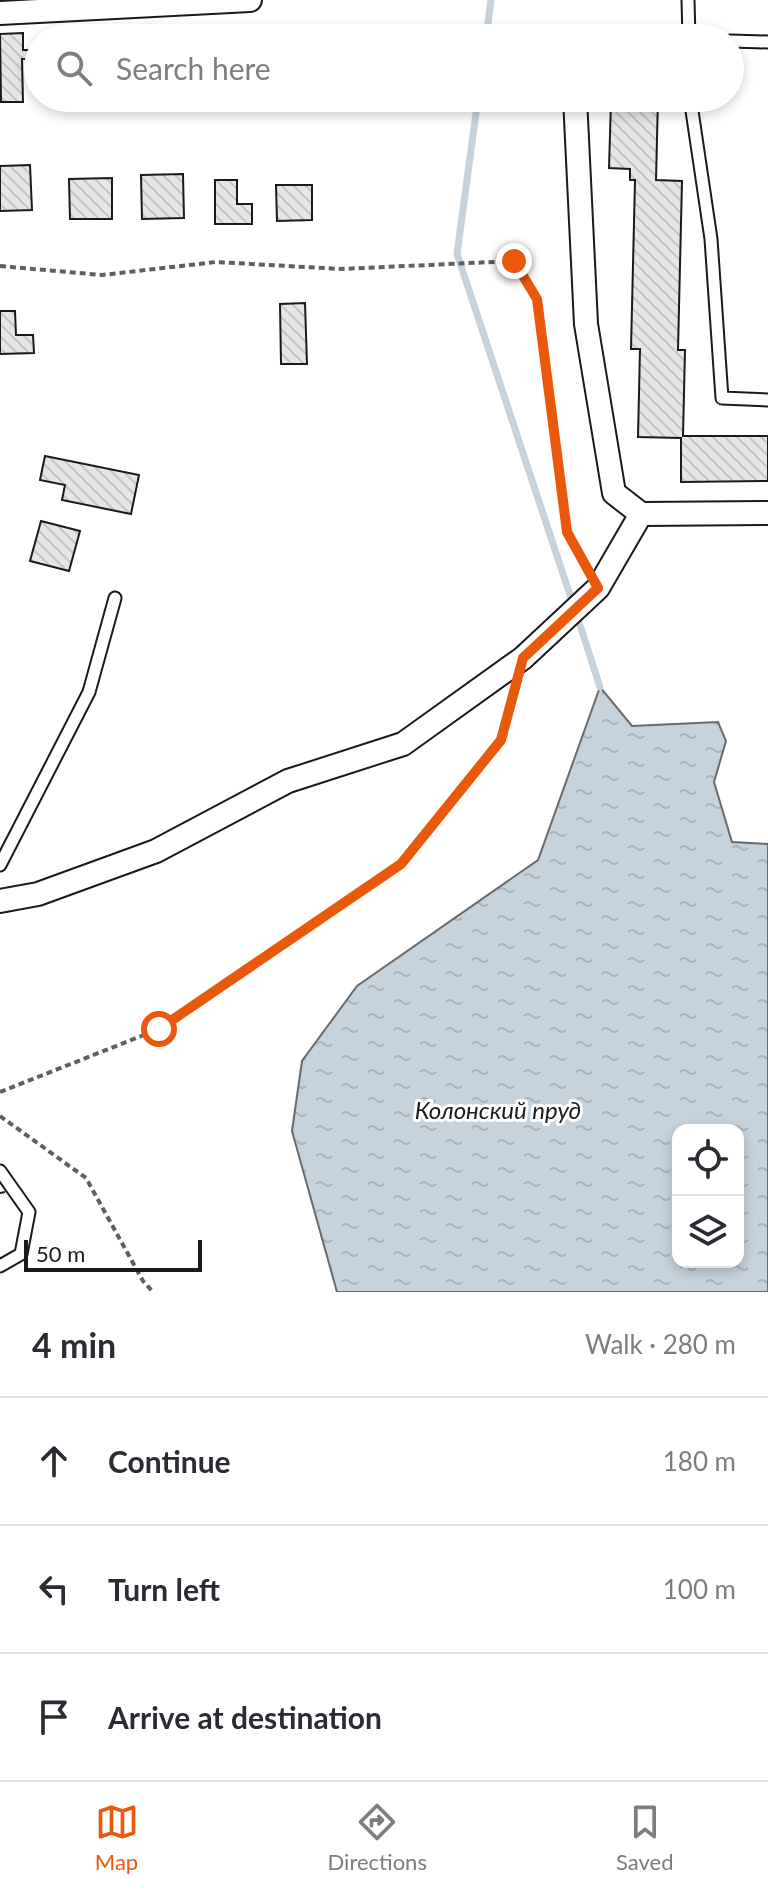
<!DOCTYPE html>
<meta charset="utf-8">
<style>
body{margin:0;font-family:Lato,sans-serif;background:#f2f2f3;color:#2b2b33}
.controls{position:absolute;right:24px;bottom:24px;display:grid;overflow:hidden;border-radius:16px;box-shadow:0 4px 12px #0003}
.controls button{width:72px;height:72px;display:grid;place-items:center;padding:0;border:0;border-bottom:2px solid #e1e1e2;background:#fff;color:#2b2b33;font:40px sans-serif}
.scale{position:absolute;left:24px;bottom:20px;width:178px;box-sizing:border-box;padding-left:8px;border:4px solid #1a1a1a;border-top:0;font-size:22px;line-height:28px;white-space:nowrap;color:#1a1a1a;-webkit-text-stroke:6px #fff;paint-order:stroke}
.stop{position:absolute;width:24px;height:24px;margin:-18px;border:6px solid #ea580c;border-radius:50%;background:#fff}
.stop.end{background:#ea580c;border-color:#fff;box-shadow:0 2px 8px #0008}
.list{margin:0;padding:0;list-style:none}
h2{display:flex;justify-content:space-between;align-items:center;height:104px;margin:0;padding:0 32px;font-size:34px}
h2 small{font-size:26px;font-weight:400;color:#7c7c81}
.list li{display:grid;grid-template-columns:52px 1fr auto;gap:24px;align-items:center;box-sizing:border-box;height:128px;padding:0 32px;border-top:2px solid #e1e1e2}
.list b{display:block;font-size:30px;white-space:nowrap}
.list em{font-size:26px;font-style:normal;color:#7c7c81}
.icon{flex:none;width:44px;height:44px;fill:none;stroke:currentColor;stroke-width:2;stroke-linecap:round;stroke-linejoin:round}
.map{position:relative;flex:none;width:768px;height:1292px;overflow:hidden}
.search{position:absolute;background:#fff;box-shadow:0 4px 12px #0003;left:24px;right:24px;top:24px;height:88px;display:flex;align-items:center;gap:20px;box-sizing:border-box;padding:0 28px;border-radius:44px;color:#7c7c81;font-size:30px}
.sheet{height:488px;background:#fff}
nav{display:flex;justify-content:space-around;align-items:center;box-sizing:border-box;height:112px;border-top:2px solid #e1e1e2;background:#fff;font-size:22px;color:#7c7c81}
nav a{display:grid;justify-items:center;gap:4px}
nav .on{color:#ea580c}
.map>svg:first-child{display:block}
.water{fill:url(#water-ripples);stroke:#6a6a6a;stroke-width:2;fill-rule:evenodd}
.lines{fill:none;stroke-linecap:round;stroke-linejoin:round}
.stream{stroke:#c6d2dc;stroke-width:7}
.building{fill:url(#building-back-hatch);stroke:#1a1a1a;stroke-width:2}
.service-casing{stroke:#1a1a1a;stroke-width:15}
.minor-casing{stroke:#1a1a1a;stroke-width:26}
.path{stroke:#5f5f5f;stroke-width:4;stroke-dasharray:6 4;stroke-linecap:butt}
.service{stroke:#fff;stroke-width:11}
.minor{stroke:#fff;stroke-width:22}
.fence{stroke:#1a1a1a;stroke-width:2;stroke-dasharray:10 4;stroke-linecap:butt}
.route{stroke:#ea580c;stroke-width:10}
.labels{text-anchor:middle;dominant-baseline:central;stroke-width:6;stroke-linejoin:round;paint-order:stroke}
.water-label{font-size:24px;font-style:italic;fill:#1a1a1a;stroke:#fff}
</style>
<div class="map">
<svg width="768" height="1292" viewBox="0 0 768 1292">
<defs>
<pattern id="water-ripples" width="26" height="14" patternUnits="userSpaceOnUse" patternTransform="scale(2)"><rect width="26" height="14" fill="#c6d2dc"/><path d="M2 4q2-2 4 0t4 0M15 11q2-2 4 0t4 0" fill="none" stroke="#aab4bc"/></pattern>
<pattern id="building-back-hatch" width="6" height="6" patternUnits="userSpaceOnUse" patternTransform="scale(2)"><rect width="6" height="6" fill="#e6e6e6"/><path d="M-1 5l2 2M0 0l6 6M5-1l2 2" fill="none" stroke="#c5c5c5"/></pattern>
</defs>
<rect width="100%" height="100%" fill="#fff"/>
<!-- water -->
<path class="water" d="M600,687L632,726L718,722L726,741L714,782L732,842L768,844V1292H337L292,1131L302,1061L357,986L538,860ZM678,1130H738V1262H678Z"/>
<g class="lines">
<!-- stream -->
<g class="stream">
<polyline points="486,38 491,0"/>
<polyline points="478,98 457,254 573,604"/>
<polyline points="577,616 600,687"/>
</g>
</g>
<!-- building -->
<g class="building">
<polygon points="23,33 23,50 31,50 31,59 22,59 23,102 1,102 0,34"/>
<polygon points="145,98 182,98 182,106 144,104"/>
<polygon points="626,98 658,98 656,180 682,181 678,350 685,350 683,436 768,436 768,481 681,482 681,438 638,437 640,349 631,349 635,180 630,180 630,169 609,168 611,101 626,102"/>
<polygon points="30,165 32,210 0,211 0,166"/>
<polygon points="183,174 184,218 142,219 141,175"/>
<polygon points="112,178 112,219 70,219 69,179"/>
<polygon points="215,180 237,180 237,204 252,204 252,224 215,224"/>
<polygon points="276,185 312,185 312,220 277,221"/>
<polygon points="305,303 307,364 281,364 280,304"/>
<polygon points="0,311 15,311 16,335 33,335 34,353 0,354"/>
<polygon points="45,456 139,475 131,514 62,500 65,485 40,480"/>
<polygon points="41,521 80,531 69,571 30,561"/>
</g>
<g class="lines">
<!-- service casing -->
<g class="service-casing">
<g id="service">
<polyline points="688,0 689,38"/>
<polyline points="730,41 768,42"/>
<polyline points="688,98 691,104 711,239 722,398 768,400"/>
<polyline points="0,865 89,692 115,598"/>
<polyline points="0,1171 29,1212 21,1254 0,1266"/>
</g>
</g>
<!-- minor casing -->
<g class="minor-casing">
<g id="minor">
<polyline points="0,13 250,0"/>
<polyline points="575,98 586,324 614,493 641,514 768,513"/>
<polyline points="0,901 38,894 156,851 288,781 403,744 523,658 598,588 641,514"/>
</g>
</g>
<!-- path -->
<g class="path">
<polyline points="0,266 102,275 216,262 341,269 514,261 537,299 567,532 586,566"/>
<polyline points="0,1092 159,1029 401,864 501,740 514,691"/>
<polyline points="0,1116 86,1178 143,1281 153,1292"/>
</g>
<!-- service -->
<use href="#service" class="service"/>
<!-- minor -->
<use href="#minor" class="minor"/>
<!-- fence -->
<polyline class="fence" points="0,1193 5,1192"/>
</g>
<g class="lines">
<!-- route -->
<polyline class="route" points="159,1029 401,864 501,740 523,658 598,588 567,532 537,299 514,261"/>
</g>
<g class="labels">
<!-- water labels -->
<g class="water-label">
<text x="498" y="1109">Колонский пруд</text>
</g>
</g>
</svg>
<div class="controls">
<button><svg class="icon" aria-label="locate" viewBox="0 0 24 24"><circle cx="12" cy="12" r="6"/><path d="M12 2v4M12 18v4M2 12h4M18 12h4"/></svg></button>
<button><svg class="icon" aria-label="layers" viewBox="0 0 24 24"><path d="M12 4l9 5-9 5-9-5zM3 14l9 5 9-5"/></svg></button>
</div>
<div class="scale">50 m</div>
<div class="stop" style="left:159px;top:1029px"></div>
<div class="stop end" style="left:514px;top:261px"></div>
<div class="search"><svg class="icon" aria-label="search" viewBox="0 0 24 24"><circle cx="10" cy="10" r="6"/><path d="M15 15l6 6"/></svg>Search here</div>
</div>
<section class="sheet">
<h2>4 min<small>Walk · 280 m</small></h2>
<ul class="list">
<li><svg class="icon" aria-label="ahead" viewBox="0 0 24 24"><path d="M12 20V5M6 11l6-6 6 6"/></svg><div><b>Continue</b></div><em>180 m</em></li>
<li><svg class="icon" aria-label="left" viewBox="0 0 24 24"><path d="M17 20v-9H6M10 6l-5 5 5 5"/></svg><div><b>Turn left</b></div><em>100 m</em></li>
<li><svg class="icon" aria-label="arrive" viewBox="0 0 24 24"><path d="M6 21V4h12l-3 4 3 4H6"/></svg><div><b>Arrive at destination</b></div></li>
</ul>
</section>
<nav>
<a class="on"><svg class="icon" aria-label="map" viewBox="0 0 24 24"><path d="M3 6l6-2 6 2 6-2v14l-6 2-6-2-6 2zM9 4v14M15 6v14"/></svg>Map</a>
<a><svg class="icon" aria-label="directions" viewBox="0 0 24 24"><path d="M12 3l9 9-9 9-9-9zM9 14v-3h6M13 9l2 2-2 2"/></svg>Directions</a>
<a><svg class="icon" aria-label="saved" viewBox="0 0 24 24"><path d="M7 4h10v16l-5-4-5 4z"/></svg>Saved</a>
</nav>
